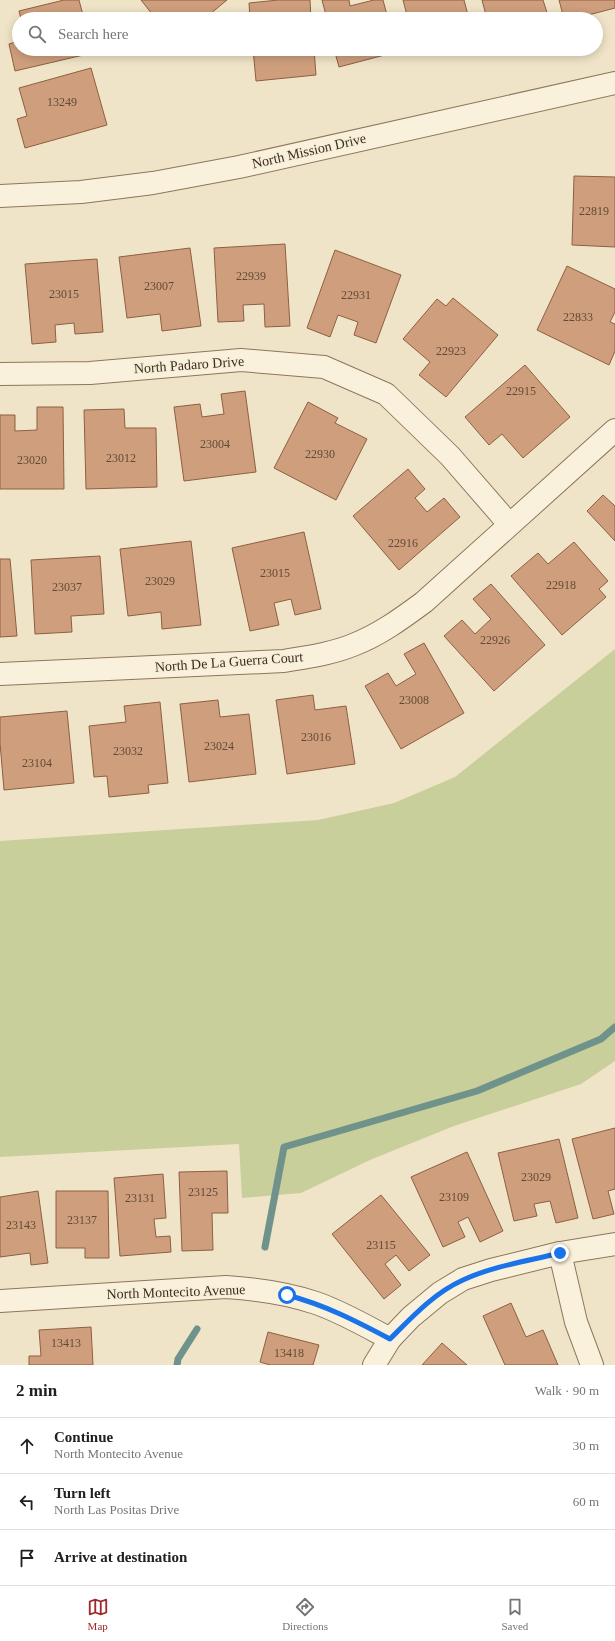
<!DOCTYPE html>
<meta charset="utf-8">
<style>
body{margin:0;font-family:"Times New Roman",serif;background:#f6f6f6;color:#202124}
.stop{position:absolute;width:12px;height:12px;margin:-9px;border:3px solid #1a73e8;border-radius:50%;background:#fff}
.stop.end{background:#1a73e8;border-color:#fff;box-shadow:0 1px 4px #0008}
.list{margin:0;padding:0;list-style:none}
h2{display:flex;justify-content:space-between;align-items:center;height:52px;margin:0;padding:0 16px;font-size:17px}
h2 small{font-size:13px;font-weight:400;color:#757577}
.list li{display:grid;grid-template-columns:26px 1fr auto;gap:12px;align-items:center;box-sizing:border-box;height:56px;padding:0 16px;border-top:1px solid #e0e0e0}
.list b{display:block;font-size:15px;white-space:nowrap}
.list p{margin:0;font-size:13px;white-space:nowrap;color:#757577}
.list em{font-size:13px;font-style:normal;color:#757577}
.icon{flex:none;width:22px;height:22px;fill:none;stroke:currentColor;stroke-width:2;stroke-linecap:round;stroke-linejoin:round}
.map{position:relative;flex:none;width:615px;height:1365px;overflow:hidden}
.search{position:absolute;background:#fff;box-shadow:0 2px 10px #0003;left:12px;right:12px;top:12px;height:44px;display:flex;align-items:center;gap:10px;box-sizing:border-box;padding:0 14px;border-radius:22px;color:#757577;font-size:15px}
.sheet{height:220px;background:#fff}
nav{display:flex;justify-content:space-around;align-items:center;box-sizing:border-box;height:56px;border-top:1px solid #e0e0e0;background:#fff;font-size:11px;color:#757577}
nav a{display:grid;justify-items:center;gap:2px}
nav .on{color:#9e2a2b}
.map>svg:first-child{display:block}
.green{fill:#c9cf9b}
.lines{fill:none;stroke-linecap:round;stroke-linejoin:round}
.stream{stroke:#6f938a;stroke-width:7}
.building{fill:#cf9f7d;stroke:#8d5f41}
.minor-casing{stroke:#8d765c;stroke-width:24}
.minor{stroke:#faf1dc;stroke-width:22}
.route{stroke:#1a73e8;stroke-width:5}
.labels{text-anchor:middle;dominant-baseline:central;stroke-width:3;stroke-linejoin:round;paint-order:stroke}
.number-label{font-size:12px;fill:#624a37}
.street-label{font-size:14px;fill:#3d2e20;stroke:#f7eed8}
</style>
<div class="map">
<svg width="615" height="1365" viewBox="0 0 615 1365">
<rect width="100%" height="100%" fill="#f0e4c8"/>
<!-- green -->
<polygon class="green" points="615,649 615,1061 581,1084 454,1126 370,1160 301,1193 242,1198 239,1144 0,1157 0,841 318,820 394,803 455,777"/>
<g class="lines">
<!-- stream -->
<g class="stream">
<polyline points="265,1247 284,1147 477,1091 601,1039 615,1027"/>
<polyline points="177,1365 178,1359 197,1329"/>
</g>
</g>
<!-- building -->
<g class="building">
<polygon points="64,0 79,0 84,19 21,19 19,11"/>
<polygon points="141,0 227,0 204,19 156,19"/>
<polygon points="278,0 310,0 311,19 250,19 249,3"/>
<polygon points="322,0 349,0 350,6 374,0 383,0 388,19 327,19"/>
<polygon points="403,0 464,0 469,19 408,19"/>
<polygon points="482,0 543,0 549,19 487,19"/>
<polygon points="559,0 615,0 615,8 573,19 564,19"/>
<polygon points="19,41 19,49 91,49 92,53 15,71 9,44"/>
<polygon points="253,49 314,49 316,75 256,81"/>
<polygon points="334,49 396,49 396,52 339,67"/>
<polygon points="91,68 107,125 25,148 17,119 27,116 19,88"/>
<polygon points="574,176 615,177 615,247 572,245"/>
<polygon points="285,244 290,326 265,327 264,304 243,305 244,321 218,322 214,248"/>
<polygon points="190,248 201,326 162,331 160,314 127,318 119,257"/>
<polygon points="335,250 401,275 376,343 354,335 358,322 338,315 330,337 307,328"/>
<polygon points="97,259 103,332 75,334 74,323 55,325 56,342 32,344 25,264"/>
<polygon points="567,266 615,289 615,312 610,322 615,324 615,351 609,365 537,330"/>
<polygon points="453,298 498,335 446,397 419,375 430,362 403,339 437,299 446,306"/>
<polygon points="525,365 570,417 523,458 502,434 489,445 465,417"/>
<polygon points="245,391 256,472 184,481 174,407 200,404 202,417 224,414 221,394"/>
<polygon points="308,402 338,418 335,423 367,439 336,500 274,468"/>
<polygon points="37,407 63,407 64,489 0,489 0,415 15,415 15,431 37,430"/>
<polygon points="124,409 125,428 156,428 157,487 86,489 84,410"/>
<polygon points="408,469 425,489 415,498 427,512 444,498 460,517 399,570 353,516"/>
<polygon points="603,495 615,506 615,541 587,511"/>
<polygon points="304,532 321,609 295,615 291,599 274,603 279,625 250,631 232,548"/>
<polygon points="191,541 201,625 162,629 161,612 128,616 120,549"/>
<polygon points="574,542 608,581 599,589 606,597 562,635 511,576 538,553 548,564"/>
<polygon points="100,556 104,614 71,616 72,632 35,634 31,560"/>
<polygon points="0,559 10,559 17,636 0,637"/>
<polygon points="491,584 545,645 494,691 444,636 462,620 475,634 491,619 473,599"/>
<polygon points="424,643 464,713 401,749 365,686 388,673 396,686 416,674 404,654"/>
<polygon points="313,695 315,710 346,706 355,764 287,774 276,700"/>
<polygon points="218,700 220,717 249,714 256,774 189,782 180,704"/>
<polygon points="160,702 168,783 148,785 149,793 109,797 107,776 94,777 89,726 126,722 124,706"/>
<polygon points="67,711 74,783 4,790 0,743 0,717"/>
<polygon points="615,1128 615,1189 608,1191 614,1214 593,1219 572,1139"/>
<polygon points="559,1139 578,1218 556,1223 550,1201 534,1204 537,1216 514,1221 498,1153"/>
<polygon points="467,1152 503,1231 480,1242 468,1217 458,1222 465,1237 443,1247 411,1177"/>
<polygon points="227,1171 228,1213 212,1213 213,1250 182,1251 179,1172"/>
<polygon points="163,1174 166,1218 154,1219 156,1237 170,1236 171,1252 120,1256 114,1178"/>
<polygon points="38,1191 48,1263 31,1265 30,1253 0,1257 0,1197"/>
<polygon points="56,1191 108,1191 109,1258 85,1258 85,1248 56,1248"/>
<polygon points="381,1195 430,1255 409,1271 396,1255 385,1264 401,1285 384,1299 332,1234"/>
<polygon points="511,1303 526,1337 543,1330 558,1365 505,1365 483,1316"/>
<polygon points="91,1327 93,1365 29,1365 29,1356 41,1356 39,1330"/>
<polygon points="268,1332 319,1345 313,1365 270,1365 260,1362"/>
<polygon points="442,1343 467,1365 422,1365"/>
</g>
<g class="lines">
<!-- minor casing -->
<g class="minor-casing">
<g id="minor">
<polyline points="0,196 81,192 153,183 239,167 615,83"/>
<polyline points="0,374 90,373 241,360 324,367 386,394 450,456 509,524"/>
<path d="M0,674L284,661C307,657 331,654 353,645C379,635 401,619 424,602L615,430"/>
<polyline points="560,1253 576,1322 592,1365"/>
<path d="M0,1301L226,1287C257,1289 287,1293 316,1303C342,1312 366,1326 390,1339"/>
<polyline points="374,1365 390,1339 411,1317 440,1293 463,1279 491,1270 560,1253 615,1244"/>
</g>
</g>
<!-- minor -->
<use href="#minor" class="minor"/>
</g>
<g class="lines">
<!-- route -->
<path class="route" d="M287,1295C325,1305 356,1321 390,1339C412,1317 434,1293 463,1280C493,1266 528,1261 560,1253"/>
</g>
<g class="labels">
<!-- number labels -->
<g class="number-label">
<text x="62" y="102">13249</text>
<text x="594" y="211">22819</text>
<text x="251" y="276">22939</text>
<text x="159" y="286">23007</text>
<text x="64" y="294">23015</text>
<text x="356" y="295">22931</text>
<text x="578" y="317">22833</text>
<text x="451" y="351">22923</text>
<text x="521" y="391">22915</text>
<text x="215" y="444">23004</text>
<text x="320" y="454">22930</text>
<text x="121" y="458">23012</text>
<text x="32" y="460">23020</text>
<text x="403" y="543">22916</text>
<text x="275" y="573">23015</text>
<text x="160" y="581">23029</text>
<text x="561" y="585">22918</text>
<text x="67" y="587">23037</text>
<text x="495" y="640">22926</text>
<text x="414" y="700">23008</text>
<text x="316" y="737">23016</text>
<text x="219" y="746">23024</text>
<text x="128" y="751">23032</text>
<text x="37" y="763">23104</text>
<text x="536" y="1177">23029</text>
<text x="203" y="1192">23125</text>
<text x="454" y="1197">23109</text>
<text x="140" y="1198">23131</text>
<text x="82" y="1220">23137</text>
<text x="21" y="1225">23143</text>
<text x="381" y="1245">23115</text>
<text x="66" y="1343">13413</text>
<text x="289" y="1353">13418</text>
</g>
<!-- street labels -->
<g class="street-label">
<text transform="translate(309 151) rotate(-13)">North Mission Drive</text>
<text transform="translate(189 365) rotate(-4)">North Padaro Drive</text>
<text transform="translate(229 662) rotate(-4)">North De La Guerra Court</text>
<text transform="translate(176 1292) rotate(-2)">North Montecito Avenue</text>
</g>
</g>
</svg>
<div class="stop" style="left:287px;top:1295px"></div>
<div class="stop end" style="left:560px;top:1253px"></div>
<div class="search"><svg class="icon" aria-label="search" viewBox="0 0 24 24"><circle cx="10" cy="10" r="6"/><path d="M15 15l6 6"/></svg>Search here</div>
</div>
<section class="sheet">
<h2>2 min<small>Walk · 90 m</small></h2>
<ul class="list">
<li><svg class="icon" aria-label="ahead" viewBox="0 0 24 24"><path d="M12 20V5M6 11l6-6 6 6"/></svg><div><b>Continue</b><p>North Montecito Avenue</p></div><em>30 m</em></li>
<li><svg class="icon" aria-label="left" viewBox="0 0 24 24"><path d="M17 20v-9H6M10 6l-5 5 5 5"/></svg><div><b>Turn left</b><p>North Las Positas Drive</p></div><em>60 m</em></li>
<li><svg class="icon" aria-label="arrive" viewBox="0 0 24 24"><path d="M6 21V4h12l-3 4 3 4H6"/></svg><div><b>Arrive at destination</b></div></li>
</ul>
</section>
<nav>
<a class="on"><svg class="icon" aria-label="map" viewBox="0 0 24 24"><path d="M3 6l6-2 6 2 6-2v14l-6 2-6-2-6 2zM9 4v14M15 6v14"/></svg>Map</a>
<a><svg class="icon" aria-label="directions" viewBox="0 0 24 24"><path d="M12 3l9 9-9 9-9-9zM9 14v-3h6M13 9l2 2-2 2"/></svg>Directions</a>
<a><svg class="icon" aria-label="saved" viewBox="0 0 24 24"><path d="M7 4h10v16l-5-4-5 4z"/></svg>Saved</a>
</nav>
